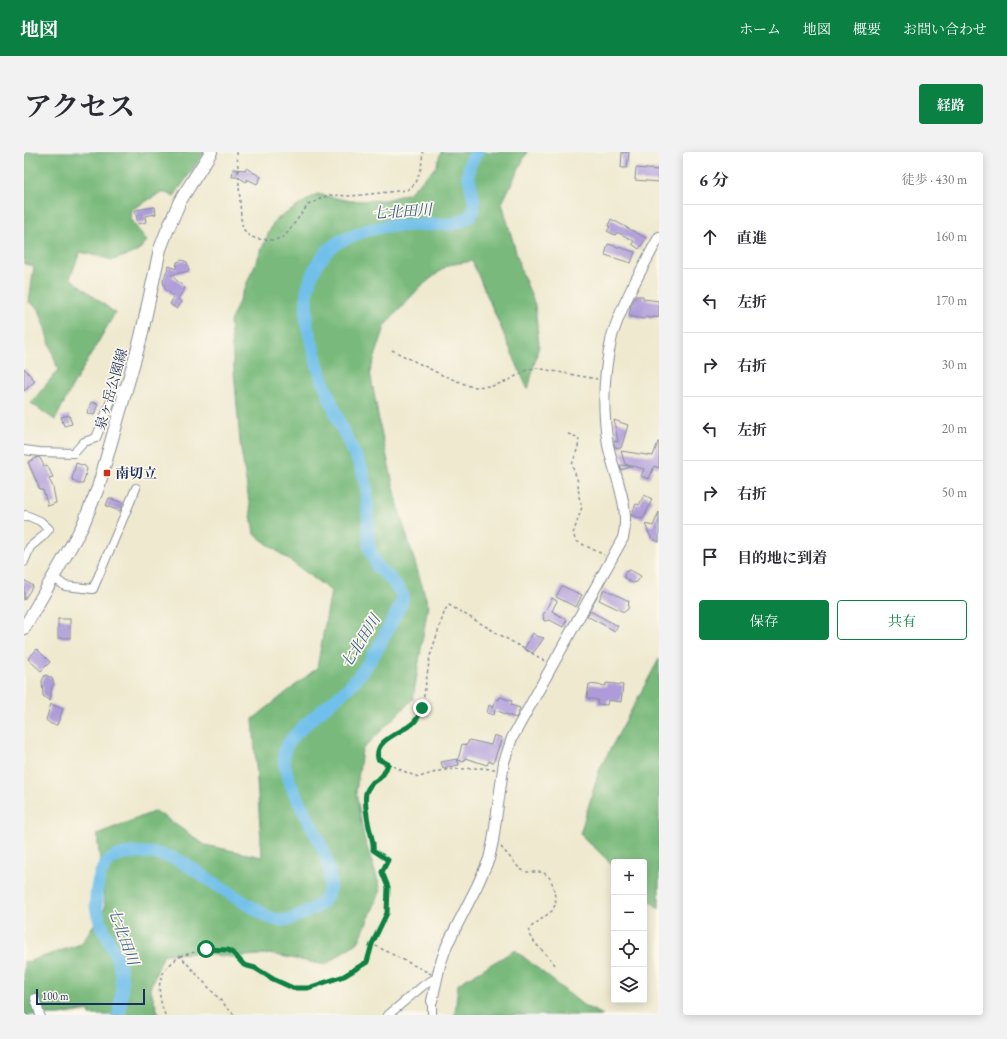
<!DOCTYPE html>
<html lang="ja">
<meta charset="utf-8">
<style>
body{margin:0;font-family:"EB Garamond","Noto Serif JP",serif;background:#f2f2f3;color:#2b2b33}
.controls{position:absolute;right:12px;bottom:12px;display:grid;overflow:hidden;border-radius:4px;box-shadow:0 2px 10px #0003}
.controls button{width:36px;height:36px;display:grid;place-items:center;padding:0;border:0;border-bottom:1px solid #e1e1e2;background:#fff;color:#2b2b33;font:20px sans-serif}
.scale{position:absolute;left:12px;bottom:10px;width:109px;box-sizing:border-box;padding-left:4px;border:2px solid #1b2f5e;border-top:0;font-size:11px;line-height:14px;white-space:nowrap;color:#1b2f5e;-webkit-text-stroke:3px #fbf7ec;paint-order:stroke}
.stop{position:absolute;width:12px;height:12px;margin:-9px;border:3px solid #0b8043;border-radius:50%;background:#fff}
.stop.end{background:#0b8043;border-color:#fff;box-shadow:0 1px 4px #0008}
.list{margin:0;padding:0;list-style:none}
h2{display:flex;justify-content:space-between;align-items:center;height:52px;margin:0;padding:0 16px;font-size:17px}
h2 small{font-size:13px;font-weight:400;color:#7c7c81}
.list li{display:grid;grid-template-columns:26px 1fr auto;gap:12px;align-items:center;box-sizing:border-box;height:64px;padding:0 16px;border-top:1px solid #e1e1e2}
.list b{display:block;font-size:15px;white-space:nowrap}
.list em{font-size:13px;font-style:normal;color:#7c7c81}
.actions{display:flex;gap:8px;padding:12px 16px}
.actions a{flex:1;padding:9px 0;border:1px solid #0b8043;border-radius:4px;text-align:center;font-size:14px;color:#0b8043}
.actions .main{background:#0b8043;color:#fff}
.icon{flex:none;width:22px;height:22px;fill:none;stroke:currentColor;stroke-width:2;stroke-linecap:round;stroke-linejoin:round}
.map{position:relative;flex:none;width:635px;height:863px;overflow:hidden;border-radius:4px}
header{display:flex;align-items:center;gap:24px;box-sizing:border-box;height:56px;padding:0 20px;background:#0b8043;color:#fff}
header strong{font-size:19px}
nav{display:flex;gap:22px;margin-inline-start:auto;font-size:14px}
.intro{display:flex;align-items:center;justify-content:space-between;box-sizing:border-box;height:96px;padding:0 24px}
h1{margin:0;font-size:28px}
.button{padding:10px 18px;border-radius:4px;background:#0b8043;color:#fff;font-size:14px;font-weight:700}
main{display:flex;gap:24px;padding:0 24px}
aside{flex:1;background:#fff;border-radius:4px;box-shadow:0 2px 10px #0003}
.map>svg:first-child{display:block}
.forest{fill:#79ba7c;stroke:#4a746d}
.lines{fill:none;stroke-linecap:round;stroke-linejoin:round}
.river{stroke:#71c0eb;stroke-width:13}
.building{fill:#af9bd9}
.minor-casing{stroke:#858c96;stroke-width:10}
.tertiary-casing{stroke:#858c96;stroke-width:12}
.secondary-casing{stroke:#858c96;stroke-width:14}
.path{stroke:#858c96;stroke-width:1.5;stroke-dasharray:3 3;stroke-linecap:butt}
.minor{stroke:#fff;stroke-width:8}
.tertiary{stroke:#fff;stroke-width:10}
.secondary{stroke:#fff;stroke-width:12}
.route{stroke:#0b8043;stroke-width:5}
.poi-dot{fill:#c8321e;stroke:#fbf7ec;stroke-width:1.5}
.labels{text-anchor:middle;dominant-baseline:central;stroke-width:3.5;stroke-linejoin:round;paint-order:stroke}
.street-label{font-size:14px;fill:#1b2f5e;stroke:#fbf7ec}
.poi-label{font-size:14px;font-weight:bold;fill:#1b2f5e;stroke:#fbf7ec;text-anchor:start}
.water-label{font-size:15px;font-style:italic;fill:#355a88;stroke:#fbf7ec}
</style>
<header>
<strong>地図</strong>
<nav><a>ホーム</a><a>地図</a><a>概要</a><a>お問い合わせ</a></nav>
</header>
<div class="intro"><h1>アクセス</h1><a class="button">経路</a></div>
<main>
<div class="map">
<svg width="635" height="863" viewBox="0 0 635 863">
<rect width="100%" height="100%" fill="#fbf7ec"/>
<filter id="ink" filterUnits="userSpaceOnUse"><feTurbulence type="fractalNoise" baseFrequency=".025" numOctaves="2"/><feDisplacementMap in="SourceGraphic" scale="8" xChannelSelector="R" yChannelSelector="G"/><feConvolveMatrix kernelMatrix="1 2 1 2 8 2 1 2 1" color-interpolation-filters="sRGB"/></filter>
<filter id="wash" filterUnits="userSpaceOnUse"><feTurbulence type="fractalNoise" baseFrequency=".012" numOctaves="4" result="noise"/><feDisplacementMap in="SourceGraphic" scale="16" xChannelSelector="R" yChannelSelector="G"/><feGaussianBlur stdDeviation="0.9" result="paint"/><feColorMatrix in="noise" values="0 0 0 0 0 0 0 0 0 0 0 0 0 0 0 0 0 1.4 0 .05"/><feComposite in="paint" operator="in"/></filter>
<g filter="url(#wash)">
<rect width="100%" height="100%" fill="#efe9cf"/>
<!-- forest -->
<g class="forest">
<polygon points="0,0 181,0 150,44 138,40 107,58 106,67 123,89 113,100 89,108 56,100 46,126 91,161 48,235 31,268 7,251 34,218 15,157 5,150 10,114 0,112"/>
<polygon points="417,0 503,0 478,51 497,118 511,153 515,193 504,238 448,109 424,113 396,135 362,172 346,220 356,274 376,362 404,453 389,547 338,598 332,640 340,686 357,738 335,789 301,813 247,802 208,805 168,801 140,802 126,836 135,863 66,863 65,858 35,863 0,863 0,809 3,810 57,792 81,756 73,682 132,659 181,693 238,705 229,567 293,516 307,439 230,382 216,290 206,170 250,69 293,42 326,49 362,48 385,41 412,15"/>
<polygon points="635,507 635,757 620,743 620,710 590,710 590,714 556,682 576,616"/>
<polygon points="491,798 559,853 579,863 431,863 434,832"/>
</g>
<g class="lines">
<!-- river -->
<path class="river" d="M95,863C98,845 100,826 94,809C87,790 74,773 72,753C71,741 75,715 86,708C103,696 138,700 156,709C167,715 177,723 187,729C206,742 226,754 246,766C251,767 257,769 261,768C268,768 280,761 286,758C333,739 285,672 272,644C266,631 259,616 260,601C262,583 311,549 325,535C349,511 363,479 378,450L379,444L367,427L354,416L345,395L343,338L338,317L317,274L296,222L282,170L283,139L288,123L294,111L304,98L316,89L344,78L363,74L427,72L437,69L446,64L450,58V48L444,22L446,11L453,0"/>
</g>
<g id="blocks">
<!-- building -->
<g class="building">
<polygon points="598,0 605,0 603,16 597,16"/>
<polygon points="222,16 237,25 233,32 223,27 222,30 214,25 208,25 209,17 221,18"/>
<polygon points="612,16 635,18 635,30 611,28"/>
<polygon points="131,55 132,62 121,64 122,70 114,72 111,58"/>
<polygon points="587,67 622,86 615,97 608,92 610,89 595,81 593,81 591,83 583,79 586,75 584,74"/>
<polygon points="584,92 611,100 607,111 581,103"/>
<polygon points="158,108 163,110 165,119 147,123 161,136 154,147 158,150 153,157 146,152 150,145 141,137 139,129 145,114 152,117 153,110"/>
<polygon points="612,144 619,144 619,147 635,149 635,165 626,166 622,165 620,167 605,164 607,153"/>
<polygon points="0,216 11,229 0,239"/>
<polygon points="67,250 74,252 70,263 63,261"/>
<polygon points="45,263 48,272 40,274 37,265"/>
<polygon points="590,268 604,273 597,296 596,296 591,295 590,292 590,289 594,290"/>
<polygon points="634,290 635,290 635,316 630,314 625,327 617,324 620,317 609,314 597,318 596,313 607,314 601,312 597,299 629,304"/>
<polygon points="14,305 16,306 20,314 23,313 29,325 25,327 29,335 32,351 24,354 19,338 16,338 4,310"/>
<polygon points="52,311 61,314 63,317 59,332 54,332 48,327"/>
<polygon points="620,343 628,347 621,364 618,367 607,363 612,352 615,353"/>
<polygon points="85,346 99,351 96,359 82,354"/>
<polygon points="635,360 635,390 627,386 621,372 629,374"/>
<polygon points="606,418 617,424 613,430 608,431 600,425 601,420"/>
<polygon points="0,428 9,434 0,448"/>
<polygon points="538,434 558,443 552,455 532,445"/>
<polygon points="580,437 605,449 604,457 600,460 575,448"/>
<polygon points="528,446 533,449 528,459 543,468 539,475 526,468 520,469 519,463"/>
<polygon points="566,459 594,474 591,479 563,464"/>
<rect x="34" y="467" width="12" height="19"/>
<polygon points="509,481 512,484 520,486 509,501 500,497"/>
<polygon points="13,497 26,510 17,519 4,507"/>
<polygon points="21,523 28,526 30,532 28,535 26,549 19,544 18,529"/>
<polygon points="582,531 599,533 597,550 584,548 583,553 573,552 574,548 563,546 565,532 582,534"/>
<polygon points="476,545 488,549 487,553 496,556 492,566 471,558 470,563 463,561 465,553 469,556 472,547 475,548"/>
<polygon points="27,552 39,557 33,573 27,572 22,568"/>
<polygon points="470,583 478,586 469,611 465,609 463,613 441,606 440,610 434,608 438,592 443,593 445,588 467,593"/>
<polygon points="433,607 435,613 419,616 417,610"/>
</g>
</g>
</g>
<g filter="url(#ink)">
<use href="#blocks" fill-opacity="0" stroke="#858c96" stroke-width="1"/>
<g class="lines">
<!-- minor casing -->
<g class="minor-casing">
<g id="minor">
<polyline points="0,298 16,300 50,301 60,290 72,286 90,241 96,237 103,236"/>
<polyline points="0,365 2,363 16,369 25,377 18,385 6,395 0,410"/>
<polyline points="29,425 41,434 69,437 112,336"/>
<polyline points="11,846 16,863"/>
<polyline points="364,863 400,833 414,825"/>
<polyline points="408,863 408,849"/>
</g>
</g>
<!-- tertiary casing -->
<g class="tertiary-casing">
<path id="tertiary" d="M408,849L416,813L423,793L453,734L465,707L469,689L480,610L488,586L599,386C607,355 590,323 584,293C579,262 579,230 585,199C587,192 587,185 590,178C601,146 619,115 635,85"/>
</g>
<!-- secondary casing -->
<g class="secondary-casing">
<polyline id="secondary" points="0,476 58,375 74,336 117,185 136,97 143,79 156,49 187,0"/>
</g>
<!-- path -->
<g class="path">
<polyline points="213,0 217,66 219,77 227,85 235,87 251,88 261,84 284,53 304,43 328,44 383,38 392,31 397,16 399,0"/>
<polyline points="368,198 418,223 448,235 468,234 481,230 505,217 512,216 573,227"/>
<polyline points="544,282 555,286 554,295 548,313 554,330 555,345 558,355 549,382 552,389 580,403"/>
<path d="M471,617L454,616L419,618L395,625L386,622L354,607C351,589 373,582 385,574C391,570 396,563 398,556L406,504L421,458L425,453L521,509"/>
<path d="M477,695L496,717L502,720H519L525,725L529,733L532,751L528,759L507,775C505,778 505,779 505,782C507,789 526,805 531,813"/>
<polyline points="348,792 363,761 364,735 358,720 364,708 349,698 350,691 347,683 345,671 342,647 342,641 349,630 354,629 360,622 364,612"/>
<polyline points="156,804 182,797 204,798 210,802 220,813 231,816 249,827 269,836 284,836 320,824 343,810 348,792 407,822"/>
<path d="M141,863C136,849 131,830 142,817C146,812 151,808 156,804L210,863"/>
</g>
<!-- minor -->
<use href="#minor" class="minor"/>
<!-- tertiary -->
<use href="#tertiary" class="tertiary"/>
<!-- secondary -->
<use href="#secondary" class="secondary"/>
</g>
</g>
<g class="lines" filter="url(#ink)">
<!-- route -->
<path class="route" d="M182,797L204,798L210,802L220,813L231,816L249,827L269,836H284L320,824L343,810L348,792L363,761L364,735L358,720L364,708L349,698C350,691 348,689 347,682C344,673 340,650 342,641C343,637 346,634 349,630C358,627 361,620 364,612L354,607C350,589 373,582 385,574C391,571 396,563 398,556"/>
</g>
<!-- markers -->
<rect class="poi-dot" x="79" y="317" width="8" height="8" rx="2"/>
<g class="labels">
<!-- street labels -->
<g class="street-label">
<text transform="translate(87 237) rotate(-74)">泉ヶ岳公園線</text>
</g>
<!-- poi labels -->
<g class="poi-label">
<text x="91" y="321">南切立</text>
</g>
<!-- water labels -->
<g class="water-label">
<text transform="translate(378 59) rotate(-4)">七北田川</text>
<text transform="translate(336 489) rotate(-58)">七北田川</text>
<text transform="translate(100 784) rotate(70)">七北田川</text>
</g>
</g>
</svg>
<div class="controls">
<button>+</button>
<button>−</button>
<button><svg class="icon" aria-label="locate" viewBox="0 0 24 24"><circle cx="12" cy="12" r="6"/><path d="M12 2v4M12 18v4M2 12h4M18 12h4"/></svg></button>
<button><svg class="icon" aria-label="layers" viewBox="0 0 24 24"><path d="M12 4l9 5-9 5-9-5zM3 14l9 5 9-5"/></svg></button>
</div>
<div class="scale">100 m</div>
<div class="stop" style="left:182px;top:797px"></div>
<div class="stop end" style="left:398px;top:556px"></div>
</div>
<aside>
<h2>6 分<small>徒歩 · 430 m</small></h2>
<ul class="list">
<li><svg class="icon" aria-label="ahead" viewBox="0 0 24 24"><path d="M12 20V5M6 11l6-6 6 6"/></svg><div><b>直進</b></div><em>160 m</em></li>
<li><svg class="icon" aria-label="left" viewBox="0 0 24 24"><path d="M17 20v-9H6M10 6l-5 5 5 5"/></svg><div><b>左折</b></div><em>170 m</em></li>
<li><svg class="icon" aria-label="right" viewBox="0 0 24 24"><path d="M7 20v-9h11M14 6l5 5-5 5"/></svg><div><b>右折</b></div><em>30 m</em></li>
<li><svg class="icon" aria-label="left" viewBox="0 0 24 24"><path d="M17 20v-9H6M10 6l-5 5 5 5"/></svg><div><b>左折</b></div><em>20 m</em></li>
<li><svg class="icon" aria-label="right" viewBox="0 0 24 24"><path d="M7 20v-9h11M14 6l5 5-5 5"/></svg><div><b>右折</b></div><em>50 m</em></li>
<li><svg class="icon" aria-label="arrive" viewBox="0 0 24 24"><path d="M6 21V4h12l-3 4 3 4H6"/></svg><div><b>目的地に到着</b></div></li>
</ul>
<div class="actions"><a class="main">保存</a><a>共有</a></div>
</aside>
</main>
